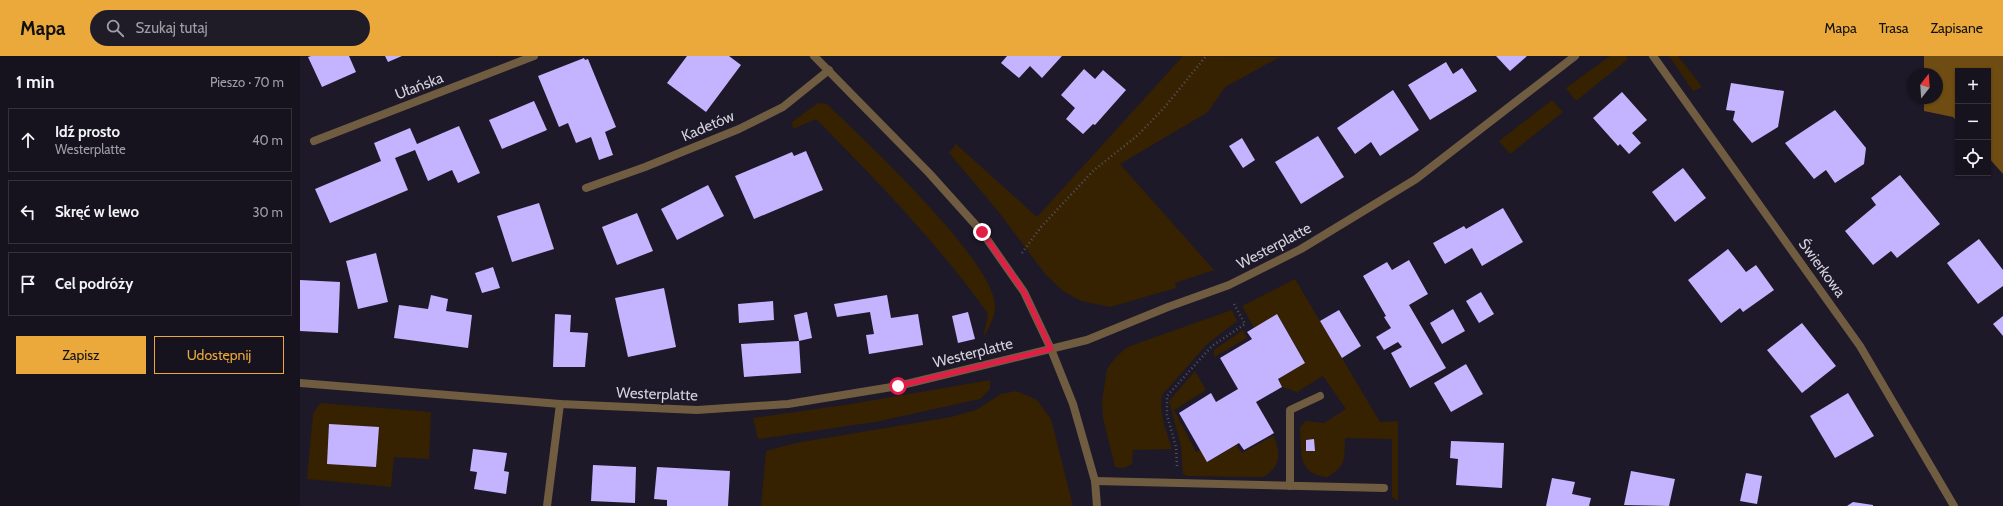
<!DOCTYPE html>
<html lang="pl">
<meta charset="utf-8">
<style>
body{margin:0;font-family:Cabin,sans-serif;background:#1f1c27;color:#f1f3f6}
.controls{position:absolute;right:12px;top:12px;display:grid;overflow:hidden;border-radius:0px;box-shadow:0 1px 3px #0004}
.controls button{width:36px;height:36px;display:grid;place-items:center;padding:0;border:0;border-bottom:1px solid #35323c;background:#16131e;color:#f1f3f6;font:20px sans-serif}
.compass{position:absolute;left:1607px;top:12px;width:36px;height:36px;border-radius:50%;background:#16131e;box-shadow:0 1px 3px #0004;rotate:17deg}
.stop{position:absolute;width:12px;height:12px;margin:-9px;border:3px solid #e11d48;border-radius:50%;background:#fff}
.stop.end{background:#e11d48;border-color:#fff;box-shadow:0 1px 4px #0008}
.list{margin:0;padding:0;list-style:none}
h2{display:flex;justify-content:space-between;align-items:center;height:52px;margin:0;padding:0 16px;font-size:17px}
h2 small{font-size:13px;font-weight:400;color:#9e9ea4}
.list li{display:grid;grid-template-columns:26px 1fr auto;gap:12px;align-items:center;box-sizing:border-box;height:64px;margin:0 8px 8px;padding:0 8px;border:1px solid #35323c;border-radius:0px}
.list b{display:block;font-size:15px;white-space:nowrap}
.list p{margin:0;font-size:13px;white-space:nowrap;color:#9e9ea4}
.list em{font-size:13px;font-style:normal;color:#9e9ea4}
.actions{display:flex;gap:8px;padding:12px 16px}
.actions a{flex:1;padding:9px 0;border:1px solid #eca93b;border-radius:0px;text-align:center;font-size:14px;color:#eca93b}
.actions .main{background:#eca93b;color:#111}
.icon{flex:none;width:22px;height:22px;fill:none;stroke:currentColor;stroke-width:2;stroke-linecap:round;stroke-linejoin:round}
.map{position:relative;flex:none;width:1703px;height:450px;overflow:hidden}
header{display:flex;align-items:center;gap:24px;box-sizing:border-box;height:56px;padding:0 20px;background:#eca93b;color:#111}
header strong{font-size:19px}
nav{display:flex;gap:22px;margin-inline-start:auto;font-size:14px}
.search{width:280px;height:36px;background:#1f1c27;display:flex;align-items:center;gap:10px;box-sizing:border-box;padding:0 14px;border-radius:22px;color:#9e9ea4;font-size:15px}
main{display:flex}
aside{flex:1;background:#16131e}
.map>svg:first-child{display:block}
.green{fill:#362200}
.forest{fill:#6f4c12}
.building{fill:#c4b4ff}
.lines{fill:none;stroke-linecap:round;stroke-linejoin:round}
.path{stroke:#555260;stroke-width:2.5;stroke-dasharray:1 3;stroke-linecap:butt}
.lane{stroke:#705c41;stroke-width:8}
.street{stroke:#705c41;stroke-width:8}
.route{stroke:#e11d48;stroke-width:5}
.labels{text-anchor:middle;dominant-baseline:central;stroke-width:4;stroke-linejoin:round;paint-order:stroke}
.street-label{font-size:15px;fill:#d5d3dd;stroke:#1d1928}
</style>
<header>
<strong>Mapa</strong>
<div class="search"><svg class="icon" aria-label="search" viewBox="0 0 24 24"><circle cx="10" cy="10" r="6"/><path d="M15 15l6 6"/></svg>Szukaj tutaj</div>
<nav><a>Mapa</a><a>Trasa</a><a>Zapisane</a></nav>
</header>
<main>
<aside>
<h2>1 min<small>Pieszo · 70 m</small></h2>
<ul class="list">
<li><svg class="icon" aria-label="ahead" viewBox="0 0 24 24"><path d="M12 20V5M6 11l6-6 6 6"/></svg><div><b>Idź prosto</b><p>Westerplatte</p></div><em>40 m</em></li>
<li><svg class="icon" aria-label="left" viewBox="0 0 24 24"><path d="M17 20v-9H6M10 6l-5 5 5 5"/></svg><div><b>Skręć w lewo</b></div><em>30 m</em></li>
<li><svg class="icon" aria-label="arrive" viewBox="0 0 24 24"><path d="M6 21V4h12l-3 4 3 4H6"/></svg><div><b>Cel podróży</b></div></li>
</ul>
<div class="actions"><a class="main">Zapisz</a><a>Udostępnij</a></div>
</aside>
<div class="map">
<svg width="1703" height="450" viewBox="0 0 1703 450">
<rect width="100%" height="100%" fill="#1d1928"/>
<!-- green -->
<g class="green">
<polygon points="883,0 980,1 925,31 908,56 820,108 914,214 875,227 876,232 810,251 781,245 763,235 746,219 698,155 649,97 656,88 737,161"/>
<polygon points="1310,0 1326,0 1328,3 1276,45 1266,32"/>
<polygon points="1369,0 1378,0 1402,31 1393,35"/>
<polygon points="1252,44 1263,56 1210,98 1199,85"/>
<path d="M518,47L527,48C562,82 696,206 695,251C695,262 688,273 683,282L688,258C638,187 577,125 516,63L493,73L492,66Z"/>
<path d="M995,223L1080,366L1098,365V445L1092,441V383L1045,382C1044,403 1047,410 1027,421C996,418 1002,395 1000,371L1006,365L1024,367L1046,353L1023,320L997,336L982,331L978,323L1005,306L977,258L954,272L942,250Z"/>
<polygon points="932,254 937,265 907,288 862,339 861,352 864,369 872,393 833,394 832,408 824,412 815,411 803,362 802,345 807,313 815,302 826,292 841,286"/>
<polygon points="943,274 947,282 914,301 914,294"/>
<path d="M895,315L906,334L874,354L896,396L900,394L908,406L936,389L942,397L973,380C982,395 980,414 962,421L887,420L883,418L881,390L869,345Z"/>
<polygon points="690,324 690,333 680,343 575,366 458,383 453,362 551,348"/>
<polygon points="716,335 737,344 751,363 773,450 461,450 466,395 496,387 651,361 676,354 701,338"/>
<polygon points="20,347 131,356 129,403 94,401 91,431 7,423 13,358"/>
</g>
<!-- forest -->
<polygon class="forest" points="1624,0 1703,0 1703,118 1688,101 1688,15 1658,15 1658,67 1653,61 1624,55 1624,42 1637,42 1637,18 1624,18"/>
<!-- building -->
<g class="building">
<polygon points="11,0 49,0 56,16 22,31 8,1"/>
<polygon points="85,0 102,0 88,6"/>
<polygon points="387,0 429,0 441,9 406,56 367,27"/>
<polygon points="707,0 762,0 742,22 730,10 719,22 701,7"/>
<polygon points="1196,0 1227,0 1210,15"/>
<polygon points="284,2 285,4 288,3 316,71 305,76 313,99 299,104 291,81 276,87 268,67 259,71 238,20"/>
<polygon points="1146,6 1153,18 1162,12 1177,35 1130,64 1108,29"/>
<polygon points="784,13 795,23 803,14 826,34 795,69 793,68 783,78 766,63 775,52 761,39"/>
<polygon points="1431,27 1484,35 1478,71 1452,87 1433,64 1435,55 1426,54"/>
<polygon points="1093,34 1119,74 1080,100 1071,86 1055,98 1037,72"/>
<polygon points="1322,36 1347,64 1332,77 1341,87 1329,98 1320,88 1318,90 1293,62"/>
<polygon points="234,45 247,74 202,93 189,64"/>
<polygon points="1535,54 1566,92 1564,108 1535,127 1526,114 1514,123 1485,87"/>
<polygon points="159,70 180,117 158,127 152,114 128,125 115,94 95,102 108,134 30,167 15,133 81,105 74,87 110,72 117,88"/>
<polygon points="1018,80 1044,121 1001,148 975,106"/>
<polygon points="942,82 955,104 943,112 929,90"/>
<polygon points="506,95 523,134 454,163 435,120 492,96 494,100"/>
<polygon points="1383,112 1406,142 1375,166 1352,136"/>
<polygon points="1600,119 1640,168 1597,202 1591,195 1573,209 1545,175 1576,149 1571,142"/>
<polygon points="408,129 424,160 377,184 361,153"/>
<polygon points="239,147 254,193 212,206 197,160"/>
<polygon points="1203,152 1223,186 1182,210 1172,192 1145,208 1133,187 1164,170 1166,173"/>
<polygon points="337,157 353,195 317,209 302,171"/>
<polygon points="1679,183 1703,214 1703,230 1678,248 1647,207"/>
<polygon points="1428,193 1446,216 1456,209 1474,234 1443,256 1440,252 1421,267 1388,224"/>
<polygon points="76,197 88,246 58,253 46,205"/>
<polygon points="1109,204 1128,238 1109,249 1146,312 1110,332 1091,297 1102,291 1098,286 1084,294 1076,281 1091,272 1084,261 1086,260 1063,220 1087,206 1092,214"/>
<polygon points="193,211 200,232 182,237 175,217"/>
<polygon points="0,224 40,226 38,277 0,275"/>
<polygon points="364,232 376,291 328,301 315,242"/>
<polygon points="1181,236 1194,258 1179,267 1166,245"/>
<polygon points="131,239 148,243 146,255 172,259 168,292 94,282 99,249 128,253"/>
<polygon points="587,239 591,262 618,258 623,289 569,298 566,279 574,278 570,256 537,261 534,248"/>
<polygon points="473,245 474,264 439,267 438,248"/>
<polygon points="1153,253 1165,275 1142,288 1130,267"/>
<polygon points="1039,254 1061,290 1042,302 1020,265"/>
<polygon points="507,256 512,282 499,285 501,317 444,321 441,288 499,285 494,259"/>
<polygon points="668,256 675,283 658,287 652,260"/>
<polygon points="255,258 271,259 270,276 288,277 285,311 253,311"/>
<polygon points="977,258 1005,307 978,323 982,331 956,346 974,377 944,394 939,387 907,406 879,357 911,337 916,346 938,333 920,302 952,283 947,276"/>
<polygon points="1703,260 1703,280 1693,268"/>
<polygon points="1502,267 1536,310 1502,337 1467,294"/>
<polygon points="1166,308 1183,338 1151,356 1134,327"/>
<polygon points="1548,337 1574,380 1535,402 1510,360"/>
<polygon points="29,368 79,371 76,411 27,408"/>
<polygon points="1014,383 1015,395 1006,395 1006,384"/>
<polygon points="1151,385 1204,387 1202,432 1156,429 1158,403 1150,402"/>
<polygon points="173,393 207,397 204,415 209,416 206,438 174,433 177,416 170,415"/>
<polygon points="293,409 336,411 335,447 291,445"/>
<polygon points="357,411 430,415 428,450 367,450 367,444 354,443"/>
<polygon points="1331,415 1375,423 1369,450 1324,449"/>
<polygon points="1446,417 1462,420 1457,448 1440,445"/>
<polygon points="1252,422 1275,426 1272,438 1291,442 1289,450 1246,450"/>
<polygon points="1553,446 1573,449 1573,450 1547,450"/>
</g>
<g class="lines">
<!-- path -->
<g class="path">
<polyline points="722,197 741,171 793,115 838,79 864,52 906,0"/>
<polyline points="877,410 876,391 867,359 867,340 912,290 945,268 933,246"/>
</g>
<!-- lane -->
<g class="lane">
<polyline points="795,425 1084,432"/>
<polyline points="990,430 990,354 1020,340"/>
</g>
<!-- street -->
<g class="street">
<polyline points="514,0 629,117 682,176 724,236 751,293 773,348 795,425 797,450"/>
<polyline points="1353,0 1560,290 1654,450"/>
<polyline points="14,85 234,0"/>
<polyline points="286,132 345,111 439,73 483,51 529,14"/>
<polyline points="0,327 260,348 397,354 488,348 598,330 787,284 868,251 929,229 1001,193 1116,123 1275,0"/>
<polyline points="247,450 260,348"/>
</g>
</g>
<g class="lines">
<!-- route -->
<polyline class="route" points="598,330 751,293 724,236 682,176"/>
</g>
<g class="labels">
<!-- street labels -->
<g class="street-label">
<text transform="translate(119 30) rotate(-21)">Ułańska</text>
<text transform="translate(408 70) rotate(-23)">Kadetów</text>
<text transform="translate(974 190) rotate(-28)">Westerplatte</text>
<text transform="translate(1522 212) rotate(54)">Świerkowa</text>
<text transform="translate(673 297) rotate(-14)">Westerplatte</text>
<text transform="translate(357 338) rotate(2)">Westerplatte</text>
</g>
</g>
</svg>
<div class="controls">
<button>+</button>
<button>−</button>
<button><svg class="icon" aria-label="locate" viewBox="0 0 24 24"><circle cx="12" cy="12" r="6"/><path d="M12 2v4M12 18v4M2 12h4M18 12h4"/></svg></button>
</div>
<svg class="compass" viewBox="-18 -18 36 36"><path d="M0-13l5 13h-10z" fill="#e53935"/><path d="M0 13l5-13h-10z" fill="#9e9ea4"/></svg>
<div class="stop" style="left:598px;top:330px"></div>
<div class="stop end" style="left:682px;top:176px"></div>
</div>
</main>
